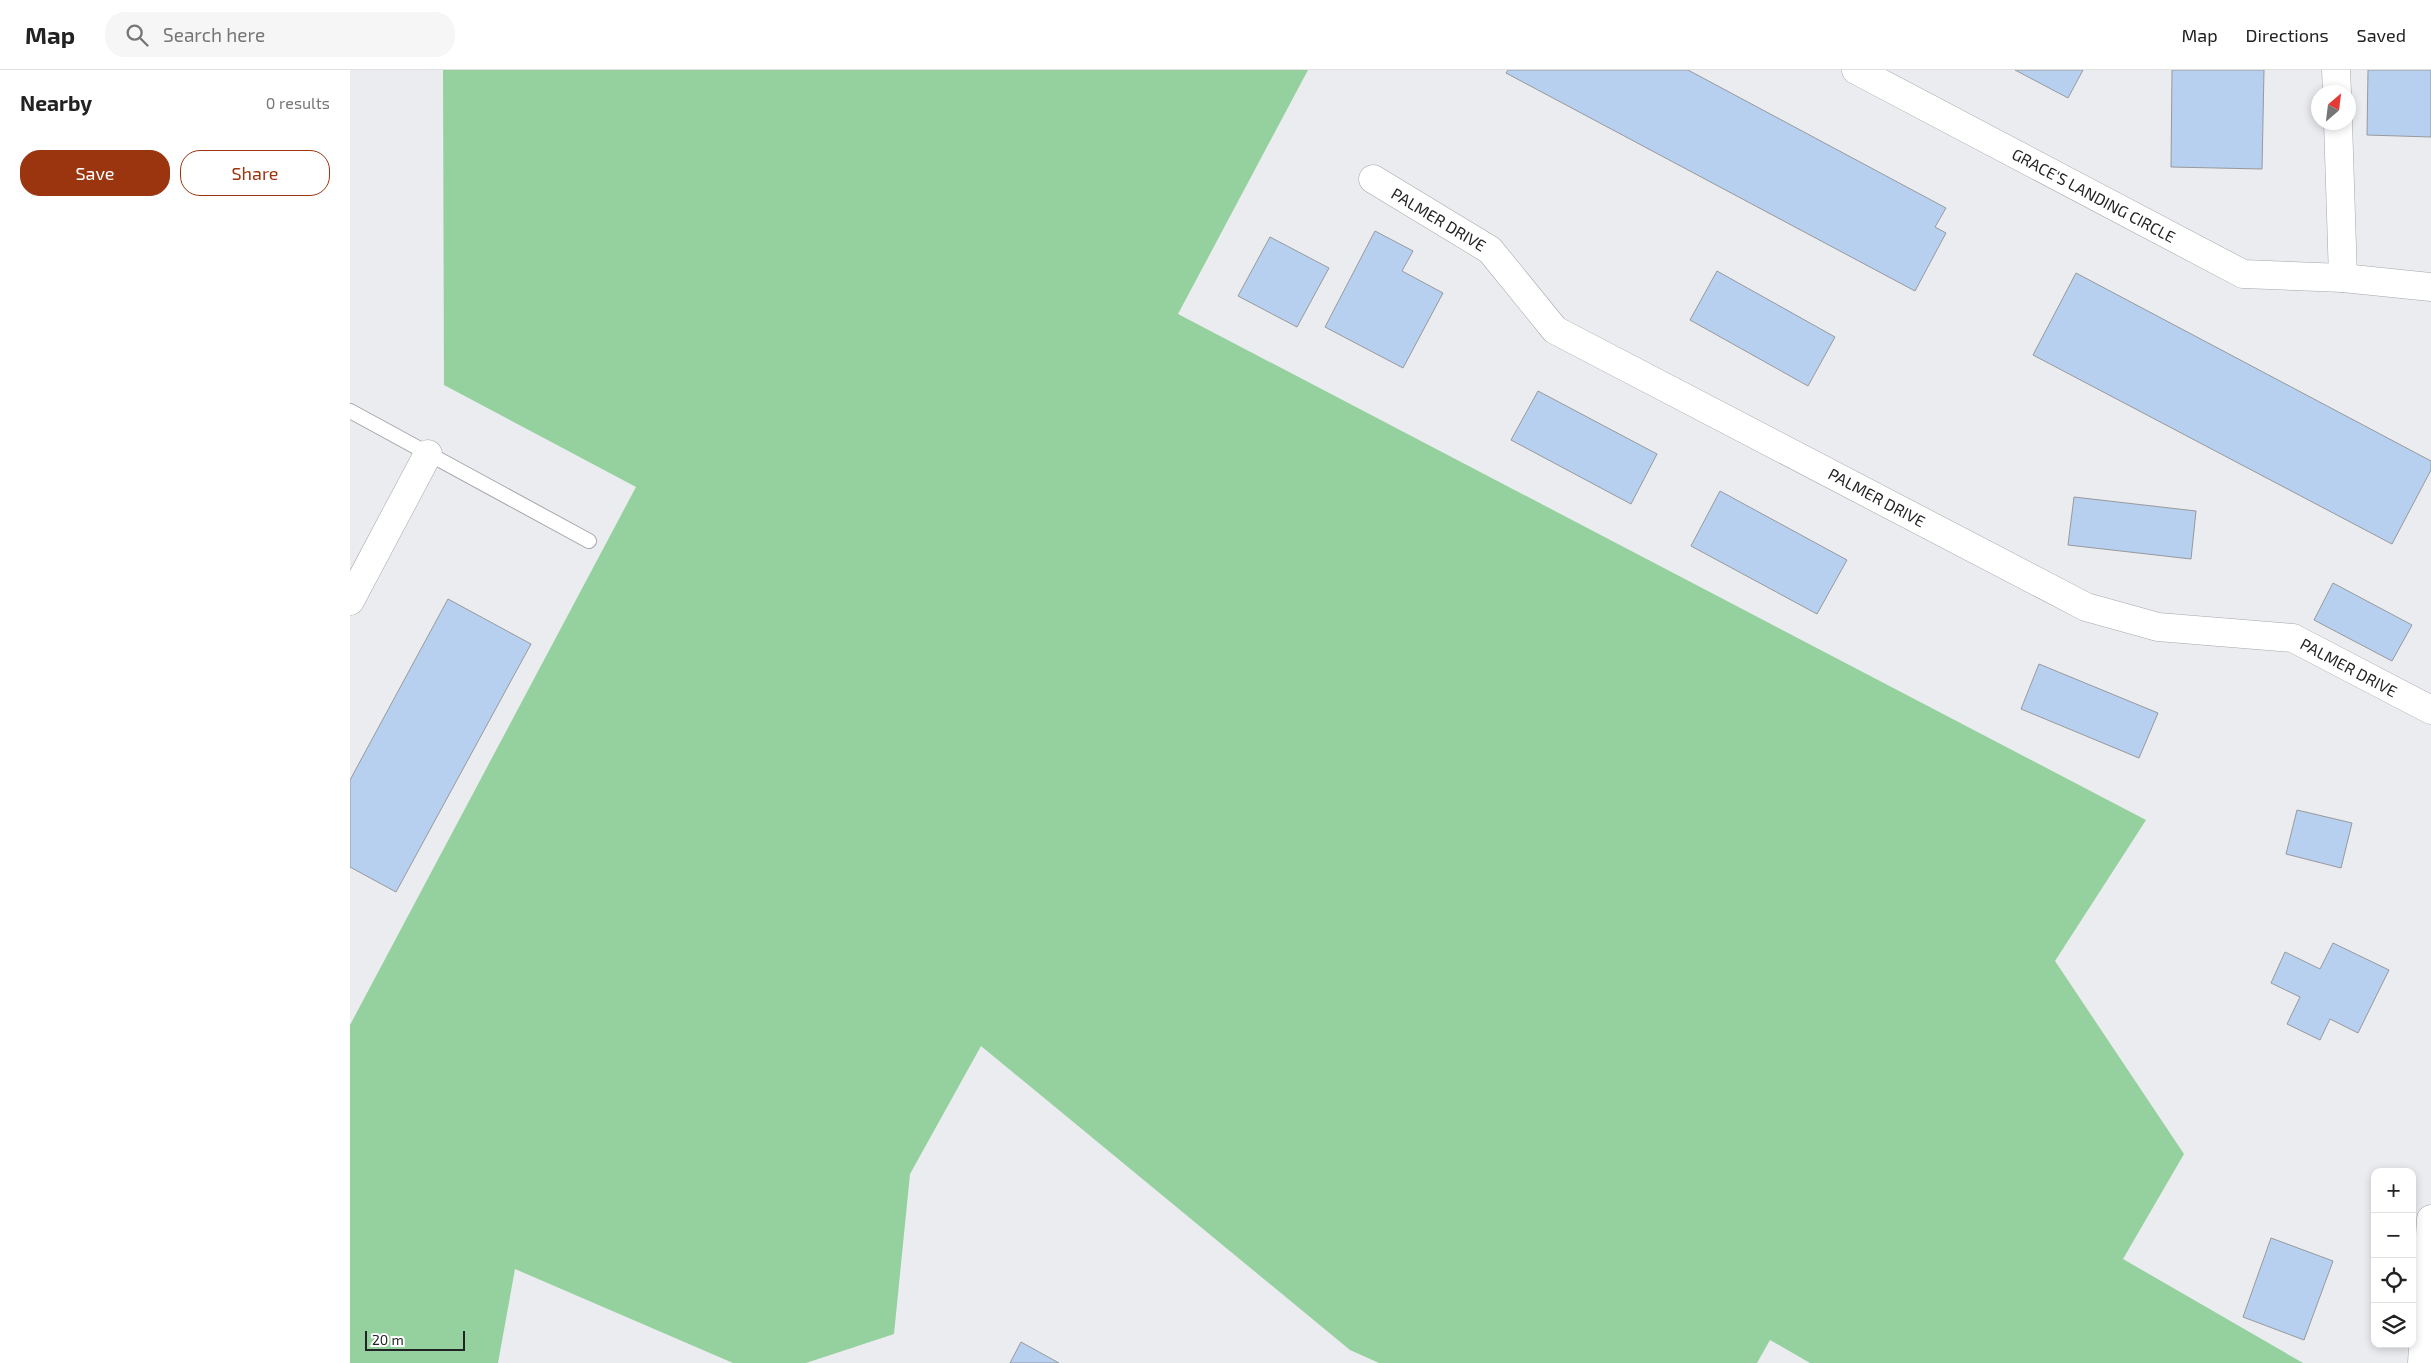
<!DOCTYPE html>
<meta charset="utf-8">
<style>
body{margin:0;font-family:"Exo 2",sans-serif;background:#f6f6f6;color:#222}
.controls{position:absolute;right:15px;bottom:15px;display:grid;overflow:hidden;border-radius:10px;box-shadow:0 2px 8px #0003}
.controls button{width:45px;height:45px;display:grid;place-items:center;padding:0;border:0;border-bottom:1px solid #e0e0e0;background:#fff;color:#222;font:25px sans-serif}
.compass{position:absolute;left:1961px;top:15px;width:45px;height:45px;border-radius:50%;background:#fff;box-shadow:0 2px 8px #0003;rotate:28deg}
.scale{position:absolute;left:15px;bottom:12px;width:100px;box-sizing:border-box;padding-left:5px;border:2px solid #222324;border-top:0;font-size:14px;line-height:18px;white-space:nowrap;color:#222324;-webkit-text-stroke:4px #fff;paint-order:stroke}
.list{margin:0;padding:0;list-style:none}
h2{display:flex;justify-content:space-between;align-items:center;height:65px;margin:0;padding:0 20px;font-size:21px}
h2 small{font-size:16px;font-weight:400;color:#767676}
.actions{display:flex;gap:10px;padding:15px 20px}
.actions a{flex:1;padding:11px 0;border:1px solid #9b350f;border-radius:20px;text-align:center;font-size:18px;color:#9b350f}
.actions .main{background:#9b350f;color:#fff}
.icon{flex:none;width:28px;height:28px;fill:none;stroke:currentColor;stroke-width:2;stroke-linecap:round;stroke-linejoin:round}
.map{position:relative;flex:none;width:2081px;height:1293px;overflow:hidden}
header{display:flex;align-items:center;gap:30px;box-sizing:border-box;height:70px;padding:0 25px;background:#fff;border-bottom:1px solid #e0e0e0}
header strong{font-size:24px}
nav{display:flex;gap:28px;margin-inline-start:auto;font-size:18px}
.search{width:350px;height:45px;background:#f6f6f6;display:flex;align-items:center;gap:12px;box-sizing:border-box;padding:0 18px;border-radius:20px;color:#767676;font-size:19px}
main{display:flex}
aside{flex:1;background:#fff}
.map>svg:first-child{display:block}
.green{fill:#94d19e}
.building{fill:#b7d0f0;stroke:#97999c}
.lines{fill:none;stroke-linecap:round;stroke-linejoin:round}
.service-casing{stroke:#a5a7ab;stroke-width:16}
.minor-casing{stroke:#a5a7ab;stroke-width:29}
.tertiary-casing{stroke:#a5a7ab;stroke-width:29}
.service{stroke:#fff;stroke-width:14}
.minor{stroke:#fff;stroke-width:28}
.tertiary{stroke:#fff;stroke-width:28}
.labels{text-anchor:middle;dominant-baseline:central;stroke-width:4;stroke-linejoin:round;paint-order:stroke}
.street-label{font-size:16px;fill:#222324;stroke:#fff}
</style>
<header>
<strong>Map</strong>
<div class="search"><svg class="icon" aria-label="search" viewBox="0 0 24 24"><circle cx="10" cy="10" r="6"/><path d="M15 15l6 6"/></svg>Search here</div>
<nav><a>Map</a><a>Directions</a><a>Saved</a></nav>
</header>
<main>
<aside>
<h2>Nearby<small>0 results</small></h2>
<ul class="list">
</ul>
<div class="actions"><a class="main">Save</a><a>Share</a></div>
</aside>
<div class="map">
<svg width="2081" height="1293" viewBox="0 0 2081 1293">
<rect width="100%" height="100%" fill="#eaecf0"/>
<!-- green -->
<polygon class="green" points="93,0 958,0 828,244 1796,750 1705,891 1834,1084 1773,1189 1953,1293 1460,1293 1420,1270 1407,1293 1029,1293 1000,1280 631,976 560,1104 544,1264 456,1293 383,1293 165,1199 148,1293 0,1293 0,955 286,417 94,315"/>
<!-- building -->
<g class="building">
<polygon points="1158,0 1338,0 1596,138 1585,157 1596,163 1565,221 1156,3"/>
<polygon points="1665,0 1733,0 1718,28"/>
<polygon points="1822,0 1914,0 1912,99 1821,97"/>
<polygon points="2018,0 2081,0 2081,67 2017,65"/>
<polygon points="1025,161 1063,181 1052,201 1093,223 1053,298 975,257"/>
<polygon points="920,167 979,198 947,257 888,226"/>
<polygon points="1367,201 1485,267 1458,316 1340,250"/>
<polygon points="1726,203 2081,391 2081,400 2042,474 1683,285"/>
<polygon points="1188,321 1307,384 1281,434 1161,370"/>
<polygon points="1370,421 1497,490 1467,544 1341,476"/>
<polygon points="1724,427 1846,441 1841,489 1718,475"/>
<polygon points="1983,513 2062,555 2042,591 1964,550"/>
<polygon points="98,529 181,574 46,822 0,797 0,710"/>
<polygon points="1689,594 1808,643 1789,688 1671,639"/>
<polygon points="1947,740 2002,753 1991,798 1936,784"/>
<polygon points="1983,873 2039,900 2008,963 1980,949 1970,970 1937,954 1950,927 1921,913 1935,882 1970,899"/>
<polygon points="1921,1168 1983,1191 1954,1270 1893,1247"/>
<polygon points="671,1272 709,1293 660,1293"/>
</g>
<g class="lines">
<!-- service casing -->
<g class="service-casing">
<polyline id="service" points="0,341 239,471"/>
</g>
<!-- minor casing -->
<g class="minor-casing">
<g id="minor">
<polyline points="1506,0 1893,204 1993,208 2081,217"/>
<polyline points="1986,0 1987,22"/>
<polyline points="1988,52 1993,208"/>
<polyline points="1023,109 1140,180 1205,260 1736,537 1808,557 1943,568 2081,640"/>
<polyline points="0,531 78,384"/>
</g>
</g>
<!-- tertiary casing -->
<g class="tertiary-casing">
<polyline id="tertiary" points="2072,1293 2081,1149"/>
</g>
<!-- service -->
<use href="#service" class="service"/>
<!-- minor -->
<use href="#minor" class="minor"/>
<!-- tertiary -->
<use href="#tertiary" class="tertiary"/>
</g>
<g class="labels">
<!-- street labels -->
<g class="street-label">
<text transform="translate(1744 125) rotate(28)">GRACE'S LANDING CIRCLE</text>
<text transform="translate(1089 149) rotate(31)">PALMER DRIVE</text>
<text transform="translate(1527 427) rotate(28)">PALMER DRIVE</text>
<text transform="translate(1999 597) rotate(28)">PALMER DRIVE</text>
</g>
</g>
</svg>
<div class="controls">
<button>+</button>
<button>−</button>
<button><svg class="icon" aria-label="locate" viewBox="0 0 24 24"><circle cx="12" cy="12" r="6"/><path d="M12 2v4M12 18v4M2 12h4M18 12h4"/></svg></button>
<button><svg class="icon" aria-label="layers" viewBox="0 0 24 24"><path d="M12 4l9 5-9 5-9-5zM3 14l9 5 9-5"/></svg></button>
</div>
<svg class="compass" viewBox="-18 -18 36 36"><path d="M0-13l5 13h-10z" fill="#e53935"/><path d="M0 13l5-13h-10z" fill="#767676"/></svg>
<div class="scale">20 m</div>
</div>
</main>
